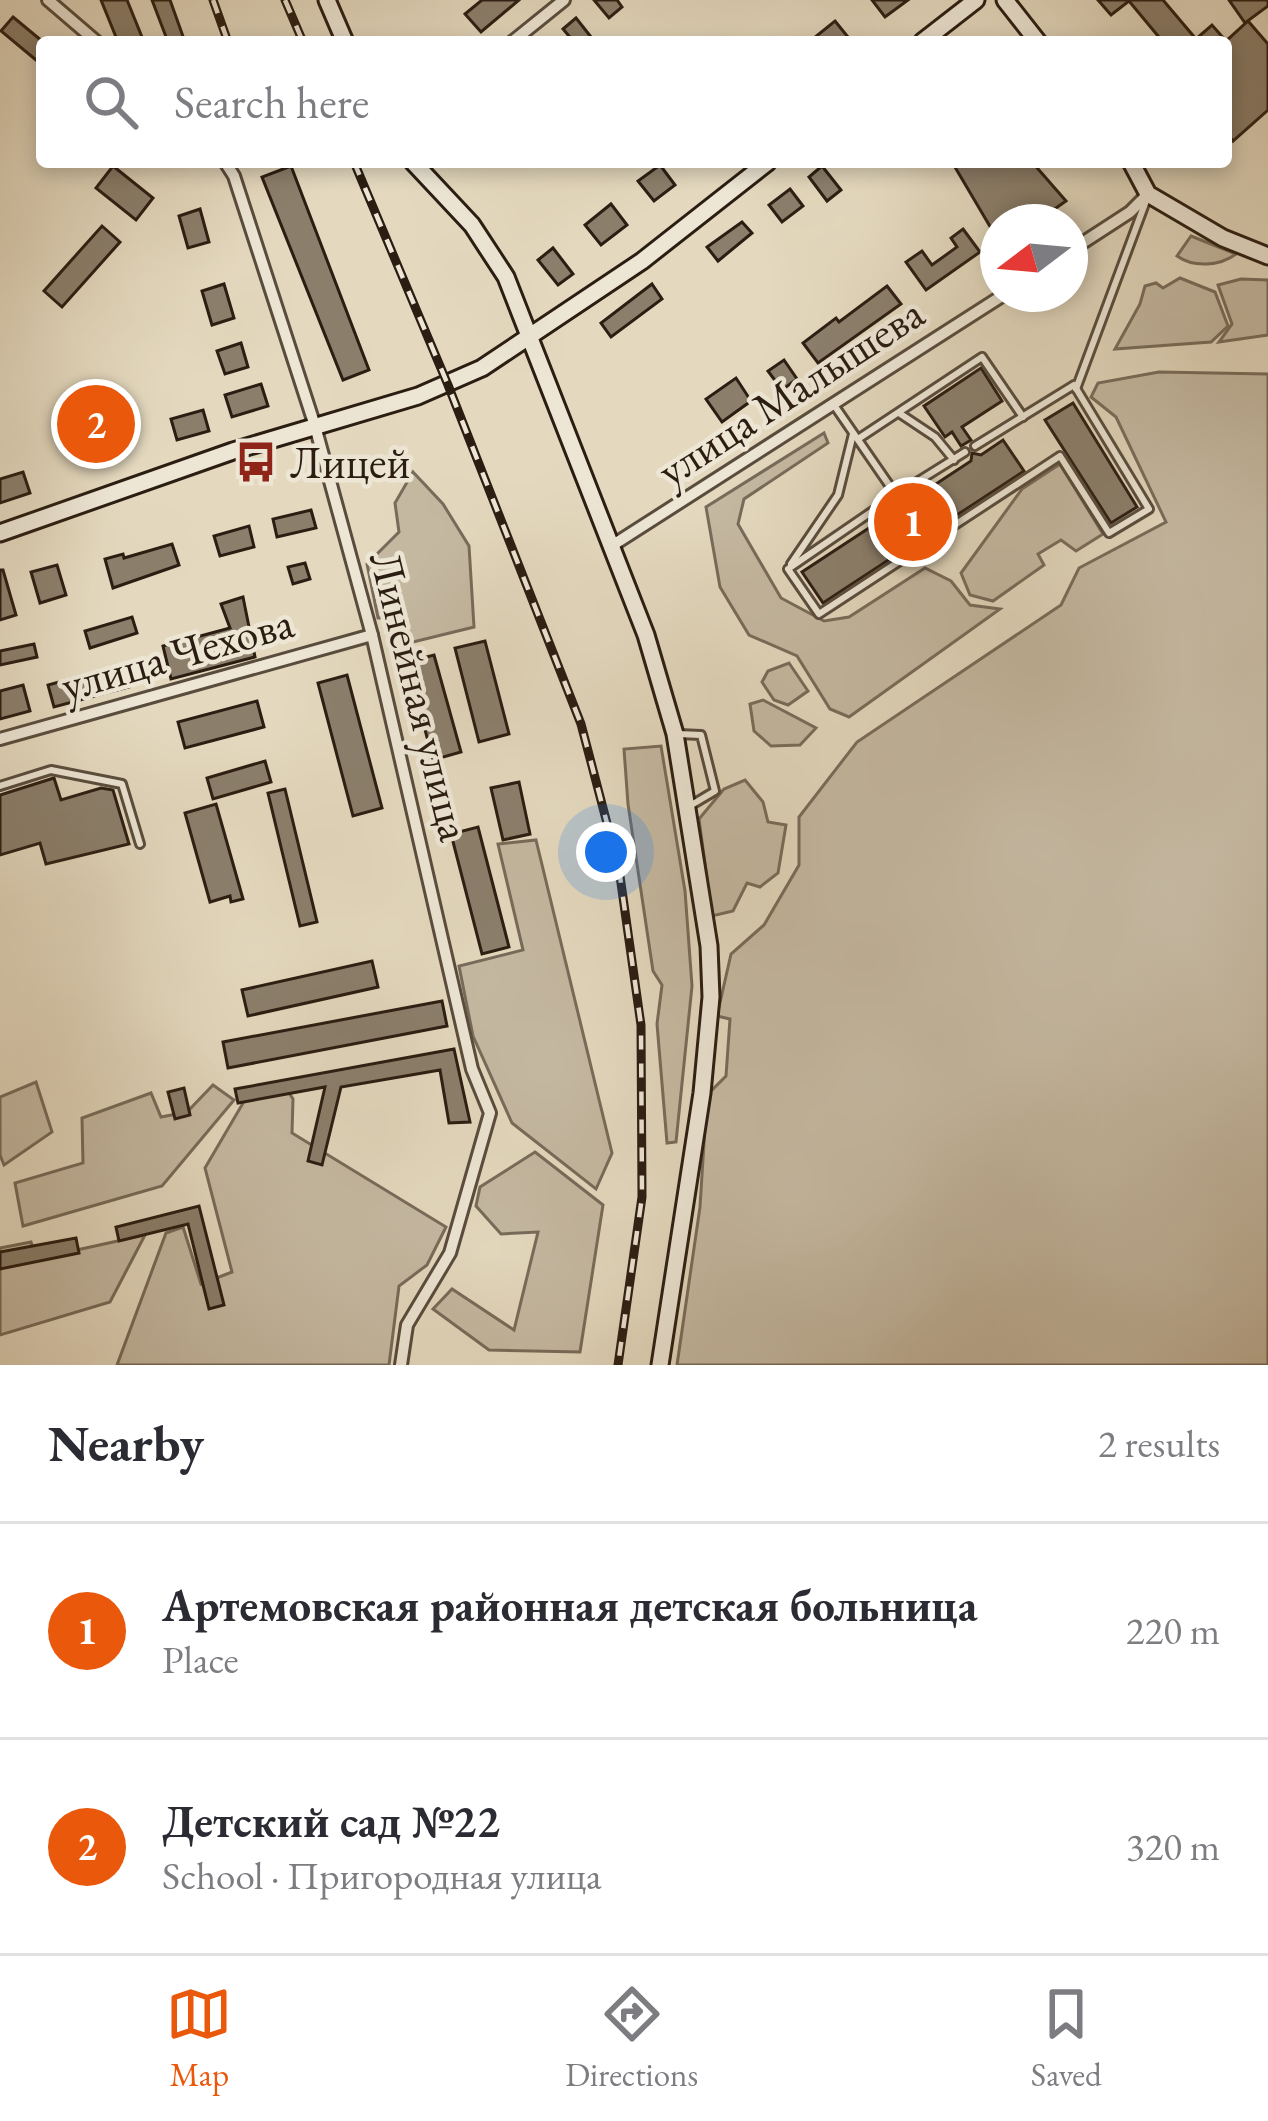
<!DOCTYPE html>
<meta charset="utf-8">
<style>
body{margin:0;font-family:"EB Garamond",serif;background:#f2f2f3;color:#2b2b33}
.compass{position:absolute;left:980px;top:204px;width:108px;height:108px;border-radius:50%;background:#fff;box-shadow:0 6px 18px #0003;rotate:254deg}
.you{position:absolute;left:606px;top:852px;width:42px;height:42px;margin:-30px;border:9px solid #fff;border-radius:50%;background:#1a73e8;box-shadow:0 0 0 18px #1a73e833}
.badge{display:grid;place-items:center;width:78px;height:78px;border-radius:50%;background:#ea580c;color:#fff;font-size:39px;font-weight:700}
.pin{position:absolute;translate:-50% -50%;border:6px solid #fff;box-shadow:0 3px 12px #0006}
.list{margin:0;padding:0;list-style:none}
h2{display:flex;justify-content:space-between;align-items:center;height:156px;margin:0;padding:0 48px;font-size:51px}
h2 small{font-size:39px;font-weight:400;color:#7c7c81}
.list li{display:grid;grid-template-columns:78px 1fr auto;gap:36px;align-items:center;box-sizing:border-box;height:216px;padding:0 48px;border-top:3px solid #e1e1e2}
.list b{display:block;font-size:45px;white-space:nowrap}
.list p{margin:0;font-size:39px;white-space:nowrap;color:#7c7c81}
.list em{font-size:39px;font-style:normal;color:#7c7c81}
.icon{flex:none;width:66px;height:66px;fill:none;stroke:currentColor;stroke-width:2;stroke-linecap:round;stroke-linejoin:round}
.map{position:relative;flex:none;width:1268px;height:1365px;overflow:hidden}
.search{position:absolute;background:#fff;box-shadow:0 6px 18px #0003;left:36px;right:36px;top:36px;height:132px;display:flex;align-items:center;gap:30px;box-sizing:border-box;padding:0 42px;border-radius:12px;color:#7c7c81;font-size:45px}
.sheet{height:588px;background:#fff}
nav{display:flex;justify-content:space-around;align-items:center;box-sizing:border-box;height:168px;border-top:3px solid #e1e1e2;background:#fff;font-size:33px;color:#7c7c81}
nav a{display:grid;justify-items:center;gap:6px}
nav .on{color:#ea580c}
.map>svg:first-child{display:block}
.green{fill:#c5b9a2;stroke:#786b5a;stroke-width:3}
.building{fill:#8b7f6c;stroke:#2b1d12;stroke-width:3}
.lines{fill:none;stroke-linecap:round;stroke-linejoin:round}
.lane-casing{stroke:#594c3d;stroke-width:12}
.street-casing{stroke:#594c3d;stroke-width:16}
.secondary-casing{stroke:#2b1d12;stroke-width:21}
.lane{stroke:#ede6d5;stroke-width:6}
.street{stroke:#ede6d5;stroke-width:10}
.secondary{stroke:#ede6d5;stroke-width:15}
.rail-casing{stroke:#2b1d12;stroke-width:9}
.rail{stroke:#ede6d5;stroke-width:4.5;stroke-dasharray:14;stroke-linecap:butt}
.labels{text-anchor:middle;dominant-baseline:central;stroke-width:9;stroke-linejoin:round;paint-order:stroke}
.street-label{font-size:45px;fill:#2b1d12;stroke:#ede6d5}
.poi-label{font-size:45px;fill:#2b1d12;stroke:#ede6d5;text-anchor:start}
</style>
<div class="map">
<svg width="1268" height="1365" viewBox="0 0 1268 1365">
<rect width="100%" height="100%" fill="#e4d9bf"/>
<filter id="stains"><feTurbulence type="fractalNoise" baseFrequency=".00167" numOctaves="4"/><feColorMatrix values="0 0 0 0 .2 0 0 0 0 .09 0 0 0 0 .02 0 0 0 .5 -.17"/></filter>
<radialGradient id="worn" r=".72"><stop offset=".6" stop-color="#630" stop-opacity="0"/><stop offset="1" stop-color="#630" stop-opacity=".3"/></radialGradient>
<!-- green -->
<g class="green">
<path d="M1191,236L1236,254C1220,266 1194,268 1177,256Z"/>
<polygon points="1180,278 1215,292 1228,326 1211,342 1115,349 1140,304 1145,286 1156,283 1163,288"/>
<polygon points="1241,279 1268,280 1268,335 1219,342 1232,324 1218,285"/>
<polygon points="1159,372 1268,374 1268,1365 677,1365 700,1207 707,1095 726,1076 730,1019 717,1016 731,954 764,925 799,865 799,817 857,742 1061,605 1079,568 1166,522 1116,417 1091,397 1098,383"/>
<polygon points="824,433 828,443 744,499 738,524 781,598 824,621 849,617 925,568 951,581 970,605 1000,609 849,717 830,709 797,656 749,635 720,587 706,507"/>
<polygon points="1060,464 1103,534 1076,551 1061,540 1038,554 1044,565 993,601 970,595 961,573 1022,489"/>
<polygon points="413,472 443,504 469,546 474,627 405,644 397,618 378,618 367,564 399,532 395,503"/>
<polygon points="789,663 808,691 788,705 774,700 762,682 768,671"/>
<polygon points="763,700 816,728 800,745 771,746 754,731 750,704"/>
<polygon points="661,746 685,891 692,986 676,1142 667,1143 657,1024 662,985 653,971 628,804 624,749"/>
<polygon points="745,780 763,802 768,822 786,825 778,873 760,887 747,883 733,911 712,916 699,819 724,789"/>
<polygon points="536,840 612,1153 596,1189 512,1123 473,1036 459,966 523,950 498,844"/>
<polygon points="36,1082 52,1132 4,1165 0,1155 0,1097"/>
<polygon points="213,1085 234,1100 162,1186 23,1226 15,1183 83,1163 82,1118 151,1093 161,1117 187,1112"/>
<polygon points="285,1087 293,1099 292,1133 446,1227 427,1265 399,1286 389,1365 117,1365 166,1233 183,1227 201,1284 232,1272 205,1168 246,1098"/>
<polygon points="535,1152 603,1205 580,1352 489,1350 433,1309 452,1289 514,1330 538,1232 501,1234 476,1206 480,1187"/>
<polygon points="145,1235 110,1302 0,1335 0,1248 31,1242 36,1259"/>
</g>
<!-- building -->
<g class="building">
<polygon points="101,0 127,0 144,42 118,42"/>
<polygon points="152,0 170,0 185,42 168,42"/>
<polygon points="482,0 519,0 481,32 465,14"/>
<polygon points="594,0 617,0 622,7 609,18"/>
<polygon points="872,0 908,0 885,17"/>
<polygon points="1098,0 1163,0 1196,39 1212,25 1226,41 1248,21 1268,44 1268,110 1233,141 1226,132 1226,42 1163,42 1129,1 1111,15"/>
<polygon points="1229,0 1268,0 1268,6 1245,23"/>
<polygon points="13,17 42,41 42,65 1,31"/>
<polygon points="576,18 591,37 586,42 574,42 563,29"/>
<polygon points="835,21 852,42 809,42"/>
<polygon points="952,162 1032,162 1066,201 1036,222 998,222 998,240"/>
<polygon points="660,165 675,185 654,201 638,181"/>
<polygon points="113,166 153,198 136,220 96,188"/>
<polygon points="291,166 369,370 343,380 262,177"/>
<polygon points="822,166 841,190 827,201 809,177"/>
<polygon points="790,189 803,206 782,222 769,205"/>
<polygon points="611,204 627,225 601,245 585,225"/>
<polygon points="200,209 209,242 188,248 179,216"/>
<polygon points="742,222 752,233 718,261 707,247"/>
<polygon points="102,226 120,242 62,307 44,291"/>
<polygon points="963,229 980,252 926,290 906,262 922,251 932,265 957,247 951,238"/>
<polygon points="553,248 573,274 558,285 538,260"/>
<polygon points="224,284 234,318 212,325 202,291"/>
<polygon points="652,284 662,299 611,337 601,323"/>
<polygon points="887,286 901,304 818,363 803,343 836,318 839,322"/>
<polygon points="241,343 248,367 225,374 217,351"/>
<polygon points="784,360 797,379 782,390 768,371"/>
<polygon points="981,368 1002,401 962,427 971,440 961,446 952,432 945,437 924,406"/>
<polygon points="736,378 751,401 722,422 706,399"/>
<polygon points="261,384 268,406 232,417 225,395"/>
<polygon points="1073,403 1137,507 1111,523 1045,420"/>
<polygon points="117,404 126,428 74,446 66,422"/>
<polygon points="203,410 209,431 177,440 171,419"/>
<polygon points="1003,440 1024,471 823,603 802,572 971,461 972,453 981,455"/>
<polygon points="23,472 30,493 0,503 0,479"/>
<polygon points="311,510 316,528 277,537 273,519"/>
<polygon points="249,526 254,547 220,556 214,536"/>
<polygon points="172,544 179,565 113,588 105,559 123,554 124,558"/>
<polygon points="305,563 310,579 293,584 288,567"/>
<polygon points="57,565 66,595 40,603 31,572"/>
<polygon points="0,570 3,570 16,615 0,620"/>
<polygon points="243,597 255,657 171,679 163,646 230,628 221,604"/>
<polygon points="132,617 137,633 90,648 85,631"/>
<polygon points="485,641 509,734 479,742 455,648"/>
<polygon points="34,644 37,657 0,665 0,651"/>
<polygon points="434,655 461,752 433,760 407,662"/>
<polygon points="124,664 129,687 54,707 48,685"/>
<polygon points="347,675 382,808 353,816 318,683"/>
<polygon points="23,685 30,711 0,719 0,691"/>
<polygon points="257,701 264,727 185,748 178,722"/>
<polygon points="265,761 271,782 213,799 207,778"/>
<polygon points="54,778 61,800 101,788 113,790 129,844 46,864 40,843 0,855 0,795"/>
<polygon points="519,782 530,834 503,840 491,788"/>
<polygon points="285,789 317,922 300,926 268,793"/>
<polygon points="216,804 243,899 231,902 230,896 210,902 185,813"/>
<polygon points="478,827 509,947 482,954 451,834"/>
<polygon points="372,961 378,987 248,1016 242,990"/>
<polygon points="442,1001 447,1026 228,1068 223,1042"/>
<polygon points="454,1049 470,1122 449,1123 440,1070 341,1087 322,1165 308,1161 325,1087 238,1103 235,1089"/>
<polygon points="184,1088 190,1115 175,1119 168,1092"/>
<polygon points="199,1206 224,1305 209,1309 188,1224 119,1241 116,1227"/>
<polygon points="76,1238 79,1253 0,1269 0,1252"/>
</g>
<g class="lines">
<!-- lane casing -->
<g class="lane-casing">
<g id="lane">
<polyline points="1076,389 1146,201"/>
<polyline points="834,405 896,495 965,452"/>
<polyline points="899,413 935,437 954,460"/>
<polyline points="858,439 982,357 1023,417"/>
<polyline points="896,495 788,569 819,614 1060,456 1109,533 1149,509 1074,385 975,446"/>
<polyline points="791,564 838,495 853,434"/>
<polyline points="678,734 701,735 715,791 688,807"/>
<polyline points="0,786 51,770 122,784 140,844"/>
</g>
</g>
<!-- street casing -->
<g class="street-casing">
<g id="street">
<polyline points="48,0 97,42"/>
<polyline points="512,42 564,0"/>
<polyline points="225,162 234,176 315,426 372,635 472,1069 490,1113 450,1253 407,1325 401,1365"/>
<polyline points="1070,251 1130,212 1148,194"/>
<polyline points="613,545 1005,294"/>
<polyline points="0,739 372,635"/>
</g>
</g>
<!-- secondary casing -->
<g class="secondary-casing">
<g id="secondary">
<polyline points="327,0 345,42"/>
<polyline points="1005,0 1038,42"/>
<polyline points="922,42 976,0"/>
<polyline points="413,162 472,225 506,277 646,635 675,734 709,946 711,997 702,1093 660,1365"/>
<polyline points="1131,162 1148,194 1223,238 1268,256"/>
<polyline points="0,533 233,451 418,396 482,368 642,261 768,162"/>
</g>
</g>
<!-- lane -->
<use href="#lane" class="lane"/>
<!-- street -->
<use href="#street" class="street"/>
<!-- secondary -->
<use href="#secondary" class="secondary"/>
<!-- rail casing -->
<g class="rail-casing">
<g id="rail">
<polyline points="213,0 228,42"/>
<polyline points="285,0 303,42"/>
<polyline points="354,162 448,385 581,724 619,869 641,1025 642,1197 618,1365"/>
</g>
</g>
<!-- rail -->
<use href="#rail" class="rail"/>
</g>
<!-- icons -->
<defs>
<g id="bus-bare" transform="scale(3.24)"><path d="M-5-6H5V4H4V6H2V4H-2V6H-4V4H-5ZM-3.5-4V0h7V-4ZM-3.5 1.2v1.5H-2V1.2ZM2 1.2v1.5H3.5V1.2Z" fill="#8f2418" stroke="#ede6d5" stroke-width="2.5" paint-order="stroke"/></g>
</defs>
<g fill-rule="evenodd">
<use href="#bus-bare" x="256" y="462"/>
</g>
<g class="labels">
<!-- street labels -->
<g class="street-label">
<text transform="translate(790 391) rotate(-33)">улица Малышева</text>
<text transform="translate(177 653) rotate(-16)">улица Чехова</text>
<text transform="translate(421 696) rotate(76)">Линейная улица</text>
</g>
<!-- poi labels -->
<g class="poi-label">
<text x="290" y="462">Лицей</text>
</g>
</g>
<rect width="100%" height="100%" filter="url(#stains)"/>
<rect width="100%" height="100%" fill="url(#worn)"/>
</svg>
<svg class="compass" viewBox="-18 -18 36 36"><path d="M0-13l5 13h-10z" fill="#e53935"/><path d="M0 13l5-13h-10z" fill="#7c7c81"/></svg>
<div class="you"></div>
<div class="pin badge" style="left:913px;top:522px">1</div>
<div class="pin badge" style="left:96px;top:424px">2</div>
<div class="search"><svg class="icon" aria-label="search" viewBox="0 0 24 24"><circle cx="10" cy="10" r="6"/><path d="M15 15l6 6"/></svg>Search here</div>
</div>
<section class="sheet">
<h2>Nearby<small>2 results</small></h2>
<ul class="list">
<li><span class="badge">1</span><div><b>Артемовская районная детская больница</b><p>Place</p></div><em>220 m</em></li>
<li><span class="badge">2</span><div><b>Детский сад №22</b><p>School · Пригородная улица</p></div><em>320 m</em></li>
</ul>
</section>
<nav>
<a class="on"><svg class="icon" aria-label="map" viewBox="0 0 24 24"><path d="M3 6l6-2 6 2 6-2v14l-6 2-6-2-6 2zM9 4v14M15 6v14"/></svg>Map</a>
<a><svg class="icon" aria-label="directions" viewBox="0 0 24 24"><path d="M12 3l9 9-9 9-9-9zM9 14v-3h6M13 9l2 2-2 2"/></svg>Directions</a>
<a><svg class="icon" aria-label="saved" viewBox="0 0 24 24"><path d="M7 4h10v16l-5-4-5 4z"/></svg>Saved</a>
</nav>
